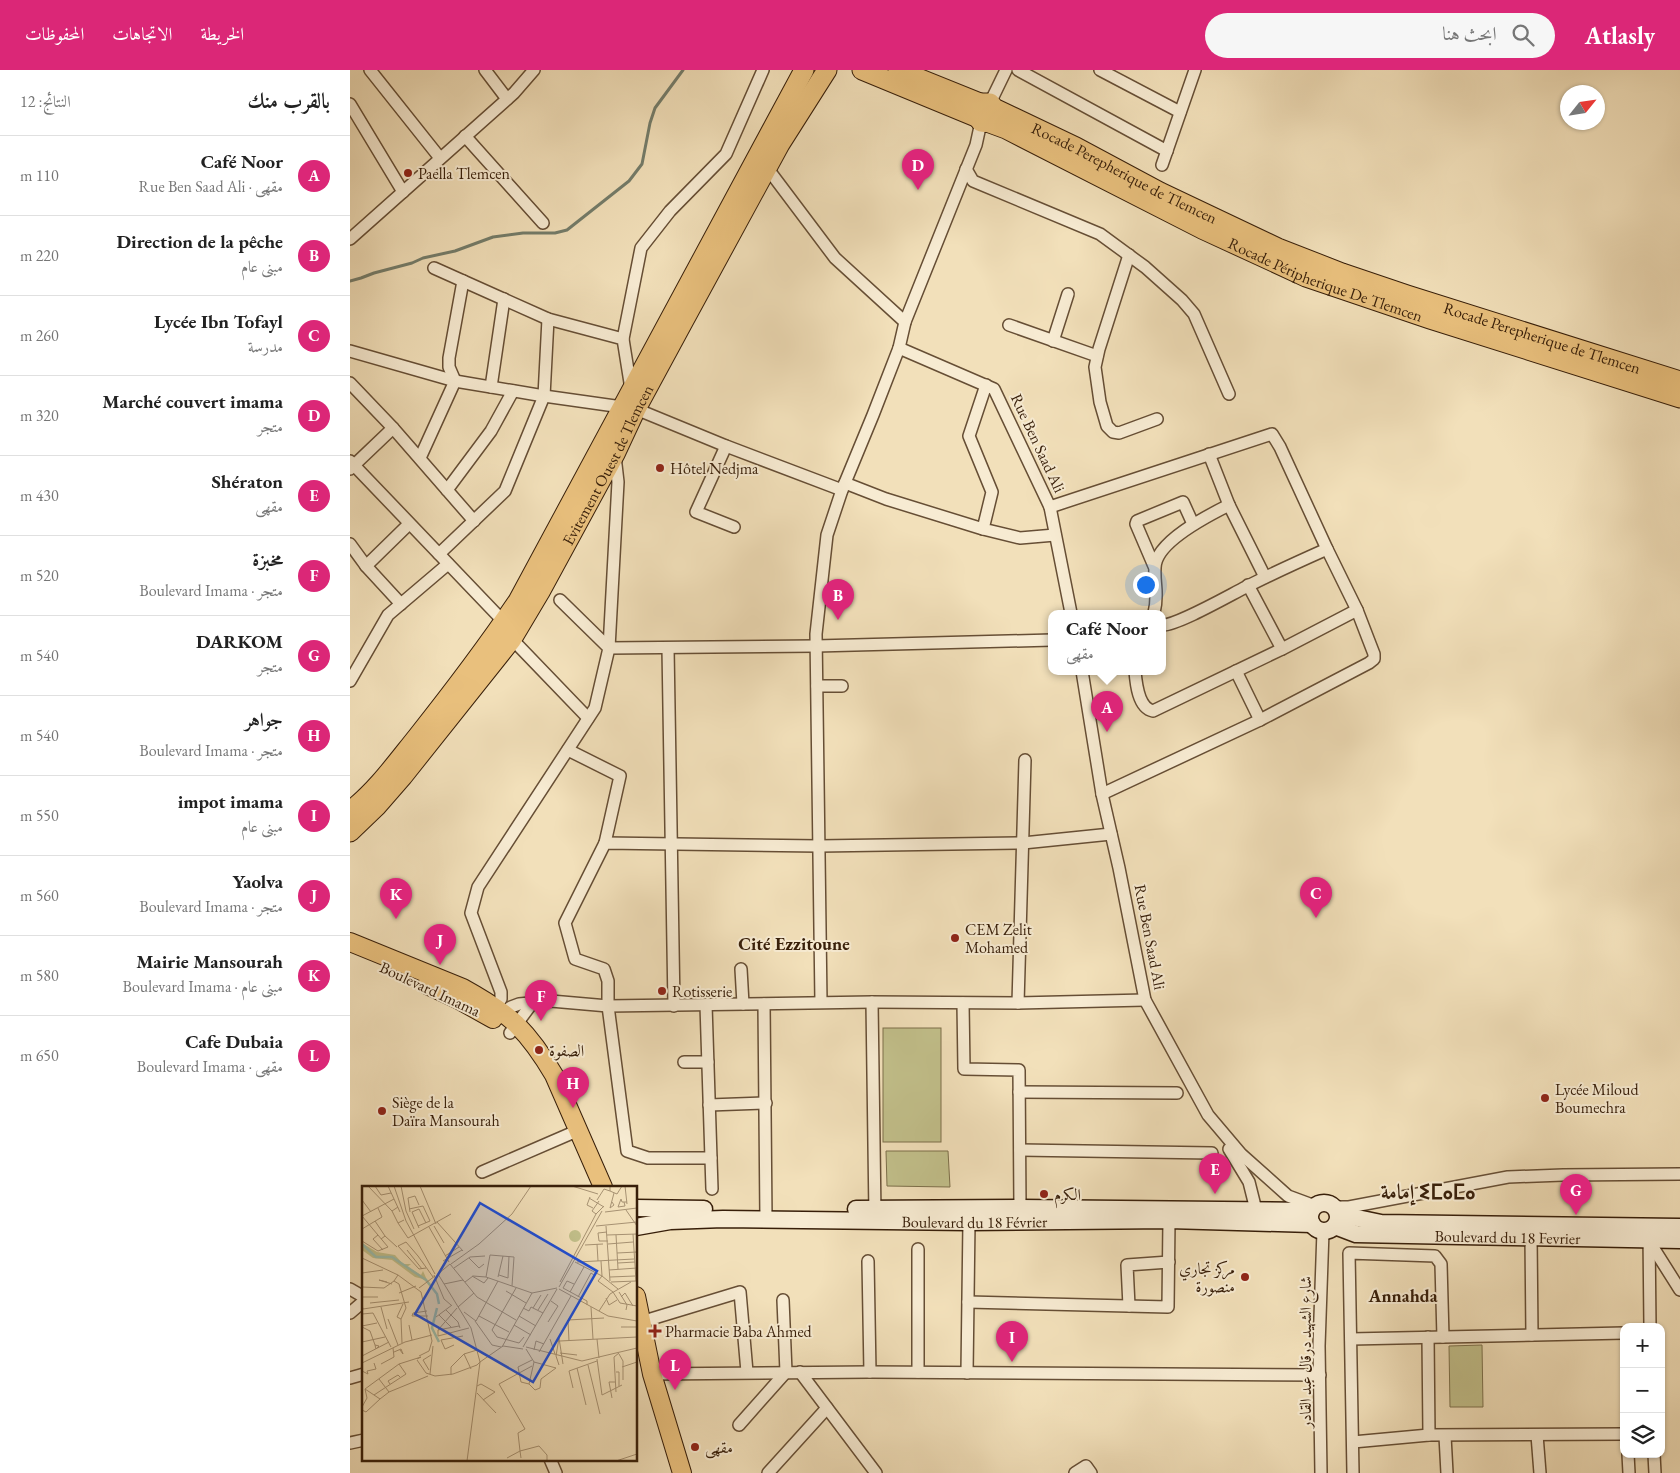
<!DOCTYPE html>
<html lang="ar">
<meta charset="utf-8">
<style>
body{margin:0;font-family:"EB Garamond",Amiri,"Noto Sans Tifinagh",serif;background:#f6f6f6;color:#222;direction:rtl}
.controls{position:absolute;right:15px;bottom:15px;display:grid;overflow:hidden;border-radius:10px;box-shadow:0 1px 4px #0004}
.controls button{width:45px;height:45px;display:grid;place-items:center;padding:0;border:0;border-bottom:1px solid #e0e0e0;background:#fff;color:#222;font:25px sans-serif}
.compass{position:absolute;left:1210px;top:15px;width:45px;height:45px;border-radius:50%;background:#fff;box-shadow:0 1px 4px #0004;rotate:60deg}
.you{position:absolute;left:795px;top:514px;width:18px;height:18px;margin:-12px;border:4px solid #fff;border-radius:50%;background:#1a73e8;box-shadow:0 0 0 8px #1a73e833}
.badge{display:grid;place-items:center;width:32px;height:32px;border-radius:50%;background:#db2777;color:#fff;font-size:16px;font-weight:700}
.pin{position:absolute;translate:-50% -41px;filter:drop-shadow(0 1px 2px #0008)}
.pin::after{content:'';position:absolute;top:26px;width:18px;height:15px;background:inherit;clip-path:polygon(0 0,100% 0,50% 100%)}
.popup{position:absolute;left:698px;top:540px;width:118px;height:65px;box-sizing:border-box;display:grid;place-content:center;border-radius:10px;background:#fff;filter:drop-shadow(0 1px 4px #0005);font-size:16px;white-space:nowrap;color:#767676}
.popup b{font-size:19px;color:#222}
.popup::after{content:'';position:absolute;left:50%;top:100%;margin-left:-10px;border:10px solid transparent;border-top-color:#fff}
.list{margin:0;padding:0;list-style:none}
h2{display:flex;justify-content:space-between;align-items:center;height:65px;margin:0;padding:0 20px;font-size:21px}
h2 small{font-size:16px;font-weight:400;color:#767676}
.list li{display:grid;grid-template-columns:32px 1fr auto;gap:15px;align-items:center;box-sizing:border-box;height:80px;padding:0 20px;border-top:1px solid #e0e0e0}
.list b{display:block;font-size:19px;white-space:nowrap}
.list p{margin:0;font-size:16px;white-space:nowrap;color:#767676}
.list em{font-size:16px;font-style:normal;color:#767676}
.icon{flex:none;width:28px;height:28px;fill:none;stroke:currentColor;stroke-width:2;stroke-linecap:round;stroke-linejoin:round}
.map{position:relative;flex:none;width:1330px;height:1403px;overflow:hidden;direction:ltr}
header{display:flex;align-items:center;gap:30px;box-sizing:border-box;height:70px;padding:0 25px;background:#db2777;color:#fff}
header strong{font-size:24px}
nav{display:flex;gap:28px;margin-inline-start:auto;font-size:18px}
.search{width:350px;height:45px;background:#f6f6f6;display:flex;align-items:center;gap:12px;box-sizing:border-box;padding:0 18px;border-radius:28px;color:#767676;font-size:19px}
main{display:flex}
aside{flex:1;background:#fff}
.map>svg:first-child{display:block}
.green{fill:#c2c08b;stroke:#7c6f4a}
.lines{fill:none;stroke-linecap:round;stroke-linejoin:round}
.stream{stroke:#747d6b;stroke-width:3}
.minor-casing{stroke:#664e35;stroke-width:14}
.secondary-casing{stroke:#371e09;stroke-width:19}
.primary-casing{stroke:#371e09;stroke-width:20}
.trunk-casing{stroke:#371e09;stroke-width:21}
.minor{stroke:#f7ebd2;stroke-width:11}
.secondary{stroke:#f7ebd2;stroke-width:16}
.primary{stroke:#e9c07d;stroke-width:18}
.trunk{stroke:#e9c07d;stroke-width:19}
.poi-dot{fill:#8f2418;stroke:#f7ebd2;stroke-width:2}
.labels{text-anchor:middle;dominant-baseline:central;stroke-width:4;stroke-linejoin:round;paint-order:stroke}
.poi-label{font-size:16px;fill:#371e09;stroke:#f7ebd2;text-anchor:start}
.street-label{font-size:16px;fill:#371e09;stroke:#f7ebd2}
.neighbourhood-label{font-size:18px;font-weight:bold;fill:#371e09;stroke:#f7ebd2}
.district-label{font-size:21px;font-weight:bold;fill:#371e09;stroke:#f7ebd2}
.inset-river{fill:none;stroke:#9cbdac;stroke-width:2.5}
.inset-road{fill:none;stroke:#a79273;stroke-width:1}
.view{fill:#1d4ed8;fill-opacity:0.15;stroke:#1d4ed8;stroke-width:2.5}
.inset-edge{fill:none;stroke:#371e09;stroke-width:2.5}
</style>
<header>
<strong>Atlasly</strong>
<div class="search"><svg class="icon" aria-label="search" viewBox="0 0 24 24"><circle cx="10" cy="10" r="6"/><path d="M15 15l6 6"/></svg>ابحث هنا</div>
<nav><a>الخريطة</a><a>الاتجاهات</a><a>المحفوظات</a></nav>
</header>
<main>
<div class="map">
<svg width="1330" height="1403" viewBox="0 0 1330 1403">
<rect width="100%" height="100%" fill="#f2e0ba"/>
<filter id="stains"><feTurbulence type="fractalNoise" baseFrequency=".004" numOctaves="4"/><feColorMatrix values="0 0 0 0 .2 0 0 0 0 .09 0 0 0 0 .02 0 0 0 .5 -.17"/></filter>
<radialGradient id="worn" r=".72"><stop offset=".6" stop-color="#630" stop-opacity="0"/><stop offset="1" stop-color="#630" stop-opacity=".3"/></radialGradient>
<!-- green -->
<g class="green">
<rect x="533" y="958" width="58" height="114"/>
<polygon points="536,1081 598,1081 600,1117 537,1116"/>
<polygon points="1132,1275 1133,1337 1100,1337 1099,1276"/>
</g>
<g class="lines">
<!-- stream -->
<polyline class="stream" points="0,211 11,208 24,203 62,193 73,188 105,181 143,167 173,163 205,163 217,160 279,111 292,94 300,53 305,38 333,0"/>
<!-- minor casing -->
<g class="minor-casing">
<g id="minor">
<polyline points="20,0 90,88"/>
<polyline points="135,0 157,29"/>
<polyline points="668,0 817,81"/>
<polyline points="750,0 830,42"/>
<polyline points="640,33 656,0"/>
<polyline points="0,34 53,122"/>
<polyline points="115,66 193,153"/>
<polyline points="812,95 845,0"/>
<polyline points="418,99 485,188 555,252"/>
<polyline points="616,99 623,111 750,164 795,197 832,230 844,244 879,324"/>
<polyline points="0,169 164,23 184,0"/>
<polyline points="779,185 749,279 745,297 750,332 757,356 763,362 769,363 807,349"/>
<polyline points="84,198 198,249 273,269 281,319"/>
<polyline points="659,255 747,286"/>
<polyline points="273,269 291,178 320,141 376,84 413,0"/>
<polyline points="703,271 718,224"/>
<polyline points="549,278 644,319 700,437 721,543"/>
<polyline points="0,281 105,311 194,326 272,337"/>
<polyline points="0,313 43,358 124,451"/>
<polyline points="636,315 619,366 642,422 633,459 670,468 705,465"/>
<polyline points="141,317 154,229"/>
<polyline points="286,339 376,376 492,420"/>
<polyline points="376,376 346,442 384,457"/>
<polyline points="859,384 879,435 915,507"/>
<polyline points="265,386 268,412 259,578 466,576 702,570"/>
<polyline points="70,388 105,311 99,297 99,288 113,211"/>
<polyline points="0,391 154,552"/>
<polyline points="0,399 43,358"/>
<polyline points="495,413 536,429 633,459"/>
<polyline points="97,420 141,361 163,321"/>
<polyline points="700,437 922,364 930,377 977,479 1007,540 1024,584 1024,589 1019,593 910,650 752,724"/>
<polyline points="0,474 16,496 51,534"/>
<polyline points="89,484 155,421 194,326 198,249"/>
<polyline points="16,496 59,454"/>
<polyline points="804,496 786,454 787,451 833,432 843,454"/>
<polyline points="898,515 932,579"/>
<path d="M804,543C809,523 804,516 805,498C805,472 859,445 879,435"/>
<path d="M812,555C826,556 880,525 896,517C923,503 950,491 977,479"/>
<polyline points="162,569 238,648"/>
<polyline points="318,578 324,936"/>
<polyline points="732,601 752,724 769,798 795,930 858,1045 891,1084 938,1126 965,1136"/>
<path d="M785,601C786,613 788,638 803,641L932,579L1007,540"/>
<polyline points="886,601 910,650"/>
<polyline points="0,611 38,545 98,494"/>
<polyline points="467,616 492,616"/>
<polyline points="218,680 270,706 255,773"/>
<polyline points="391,899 393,934"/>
<polyline points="471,932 466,564 477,465 492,420 523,345 549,278 555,252 626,75 631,52"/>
<polyline points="522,932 525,1145"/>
<polyline points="613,933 614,999 669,1000 670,1138"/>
<polyline points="668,933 675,690"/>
<polyline points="414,934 416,1149"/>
<polyline points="356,935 362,1119"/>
<polyline points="145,939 151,929 151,922 121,843 128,817 245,638 259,578 210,530"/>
<polyline points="148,945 161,937 169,934 201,931 258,936 522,932 668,933 795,930"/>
<polyline points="160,963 183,932"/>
<polyline points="334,992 358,992"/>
<polyline points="669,1022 827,1023"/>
<polyline points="359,1035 416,1033"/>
<polyline points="879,1079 899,1112 906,1140"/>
<polyline points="670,1080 862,1083"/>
<polyline points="361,1088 298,1088 277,1081 258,936 258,911 254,899 225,889 215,853 255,773 469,776 673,773 761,764"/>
<polyline points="132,1102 222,1063"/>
<polyline points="984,1137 999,1137 1158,1107 1213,1105 1330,1104"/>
<polyline points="1299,1163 1300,1257"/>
<polyline points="1181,1167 1182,1265"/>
<polyline points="1299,1171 1330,1220"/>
<polyline points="568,1179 568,1302"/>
<polyline points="518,1191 520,1302"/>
<polyline points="0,1219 14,1227"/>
<polyline points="618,1232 818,1237 819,1150"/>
<polyline points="779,1236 777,1195 819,1192"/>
<polyline points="0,1243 14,1231"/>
<polyline points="291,1252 390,1222 397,1302"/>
<polyline points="1078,1267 1079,1365"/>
<polyline points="1001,1269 1274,1263"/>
<polyline points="450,1302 526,1403"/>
<polyline points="617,1303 619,1152"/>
<polyline points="302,1304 520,1302 970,1305"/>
<polyline points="0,1308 14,1304"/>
<polyline points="389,1355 436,1302 433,1230"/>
<polyline points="1187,1365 1190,1403"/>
<polyline points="1095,1366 1097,1403"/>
<polyline points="1003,1372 1079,1365 1274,1364"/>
<polyline points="0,1373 14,1370"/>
<polyline points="1278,1384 1279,1403"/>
<polyline points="1304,1384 1305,1403"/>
<polyline points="200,1389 206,1403"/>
<polyline points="418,1403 477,1338"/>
<polyline points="725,1403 736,1396 741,1403"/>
<polyline points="971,1403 969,1276 973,1161"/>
<polyline points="1003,1403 999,1183 1085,1186 1091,1194 1093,1267"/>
</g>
</g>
<!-- secondary casing -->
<g class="secondary-casing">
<g id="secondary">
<circle cx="974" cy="1147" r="14"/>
<polyline points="286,1138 354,1139"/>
<polyline points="506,1139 670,1138 961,1141"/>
<polyline points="988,1144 1031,1153 1330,1157"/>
<path id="s1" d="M985,1156L1006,1164L1330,1170"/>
<path id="s2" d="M286,1157L320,1151L373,1149L619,1152L819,1150L962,1154"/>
</g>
</g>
<!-- primary casing -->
<g class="primary-casing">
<g id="primary">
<path d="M0,872L113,918C131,928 152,940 167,955C182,970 194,988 204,1005L253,1117"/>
<polyline points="77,915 109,930 143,949"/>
<polyline points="286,1226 302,1304 332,1403"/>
</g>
</g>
<!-- trunk casing -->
<g class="trunk-casing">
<g id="trunk">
<polyline points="512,0 626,47"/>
<polyline points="548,0 630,33"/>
<path id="s3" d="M644,38C646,48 640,54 631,52L625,44L626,38L630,33H640L644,38L726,77L810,122L928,178L992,203L1057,225L1330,311"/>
<path id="s4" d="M637,52L656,59L852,159L956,207L1080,249L1330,328"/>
<path d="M0,741C26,721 46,693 67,667C102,623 136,578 168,531L454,0"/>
<path id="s5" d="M0,762L26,737L53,706L162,569L190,522L265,384L286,339L332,254L430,74L477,0"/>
</g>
</g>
<!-- minor -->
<use href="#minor" class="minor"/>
<!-- secondary -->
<use href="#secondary" class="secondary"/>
<!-- primary -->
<use href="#primary" class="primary"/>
<!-- trunk -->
<use href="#trunk" class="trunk"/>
</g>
<!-- markers -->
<g class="poi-dot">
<circle cx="58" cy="103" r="5"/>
<circle cx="310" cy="398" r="5"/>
<circle cx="605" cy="868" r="5"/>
<circle cx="312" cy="921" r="5"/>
<circle cx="189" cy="980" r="5"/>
<circle cx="1195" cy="1028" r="5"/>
<circle cx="32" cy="1041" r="5"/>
<circle cx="694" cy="1124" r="5"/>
<circle cx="895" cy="1207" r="5"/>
<path d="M302.5 1253.5h5v5h5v5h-5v5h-5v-5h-5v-5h5z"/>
<circle cx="345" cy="1377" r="5"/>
</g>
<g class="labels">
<!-- poi labels -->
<g class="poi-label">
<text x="68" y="103">Paella Tlemcen</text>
<text x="320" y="398">Hôtel Nedjma</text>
<text x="615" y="859">CEM Zelit<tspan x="615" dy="18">Mohamed</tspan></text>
<text x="322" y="921">Rotisserie</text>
<text x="199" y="980">الصفوة</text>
<text x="1205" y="1019">Lycée Miloud<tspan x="1205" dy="18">Boumechra</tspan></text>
<text x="42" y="1032">Siège de la<tspan x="42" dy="18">Daïra Mansourah</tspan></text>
<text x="704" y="1124">الكرم</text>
<text x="885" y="1198" text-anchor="end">مركز تجاري<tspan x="885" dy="18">منصورة</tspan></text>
<text x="315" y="1261">Pharmacie Baba Ahmed</text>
<text x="355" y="1377">مقهى</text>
</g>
<!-- street labels -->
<g class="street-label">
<text stroke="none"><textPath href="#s3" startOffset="208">Rocade Perepherique de Tlemcen</textPath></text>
<text stroke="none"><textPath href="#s4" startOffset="374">Rocade Péripherique De Tlemcen</textPath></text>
<text stroke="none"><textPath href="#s3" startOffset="658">Rocade Perepherique de Tlemcen</textPath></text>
<text transform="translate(688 373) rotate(65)">Rue Ben Saad Ali</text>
<text stroke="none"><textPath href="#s5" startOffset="451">Evitement Ouest de Tlemcen</textPath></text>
<text transform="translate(800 867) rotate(79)">Rue Ben Saad Ali</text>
<text transform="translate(80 919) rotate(25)">Boulevard Imama</text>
<text stroke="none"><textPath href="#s2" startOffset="339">Boulevard du 18 Février</textPath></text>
<text stroke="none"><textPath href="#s1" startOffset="174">Boulevard du 18 Fevrier</textPath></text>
<text transform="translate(955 1282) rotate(-90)">شارع الشهيد درقال عبد القادر</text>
</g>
<!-- neighbourhood labels -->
<g class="neighbourhood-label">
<text x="444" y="873">Cité Ezzitoune</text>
<text x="1053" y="1225">Annahda</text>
</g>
<!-- district labels -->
<g class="district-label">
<text x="1078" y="1121">إمامة ⵉⵎⴰⵎⴰ</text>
</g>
</g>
<!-- overview -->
<g transform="translate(12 1116)">
<rect width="275" height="275" fill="#f2e0ba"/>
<path d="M207 50a6 6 0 1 1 12 0a6 6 0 1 1-12 0ZM0,57L15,66L33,69L41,78H49L45,81L59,89L61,85L65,94L53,91L30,74L11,72L0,64Z" fill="#c2c08b"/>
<path class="inset-river" d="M0,58L14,71H30L64,94L75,108L77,118M75,122L70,142L77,156"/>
<path class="inset-road" d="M6,0L30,25M13,0L19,9L29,7M26,0L38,26M32,0L44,35L73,88M39,0L44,25L52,43M58,0L74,38M210,0L236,8M248,0V5L255,8L260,0M263,0L265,18M228,11L225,19L231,22M227,12L242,21M0,14L9,26M235,14L242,3L248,5M250,16L252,19L248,22L252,7M262,16L263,20L256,21L259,13L260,16H265M36,21L30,25L36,37M47,23L61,20L68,35L56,40M264,24L275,40M48,26L46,12L53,10L57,19M243,26L275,22M234,28L230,25L237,15M0,30L26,61L16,65L0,55M0,30L32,13M42,34L36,37L46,52L89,28M13,35L23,50L19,53M75,36L101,65M72,40L82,57M234,40L275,36M244,40L248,95M67,41L87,76M57,42L50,26L57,23L64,37M0,43L20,31L16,22M245,46L236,47L237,55H246M16,49L11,53L21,64M245,49L275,48M254,49L256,83M23,50L35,61M235,58L236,75M246,58L271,56M223,59L241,58M45,64L60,83M255,67L275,66M83,70L97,61M0,72L36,89L59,106L70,155L67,165L57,170M107,72L117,82L122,78M81,75L100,64M239,75L240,90L256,103M213,76L240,90L236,95L251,106L258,117L275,120M215,76L272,73M256,77L273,76M88,78L115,111L154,134M89,78L117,58L150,28L169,0M64,82L57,83L36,60L44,56L56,70L71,91M92,82L108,71L123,70M247,84L275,82M0,87L21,84M76,88L109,142L118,176M76,88L88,78M36,89L32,95L37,98L44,122L39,133L40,157M72,89L82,113L89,119M137,89L146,92L147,70M110,90L122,97L126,92M124,91L128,69L152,71L150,100M136,91L141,70M248,91L273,90M25,96L17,94L30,98M103,96L111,90L124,91L170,107L195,102M198,96L234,28L242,20M249,96L274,95L271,48M82,98L101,94M212,98L205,95L201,102L225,115V119M0,101L22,102L32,95M197,101L240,25M57,102L73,90M154,102L130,144L135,151L157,157L162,151M197,103L246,130L275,135M144,105L164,117M208,106L222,81M257,106L265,119L264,124M37,107L54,100M0,111H16M216,111L229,87L232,89M259,111L263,107L271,120M244,112L247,119L255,114M8,117L37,114M0,119L1,123L47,116M19,121L25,143M96,121L112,107M229,121L231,153M161,122L167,125L169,121L181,127M171,122L179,109M84,124L96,136L98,142M176,124L186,108M65,125L51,127L50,130H66M237,125L248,108L269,96M102,126L114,135L136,95M0,128L11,127L29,161M77,129L89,141M117,130L147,146M157,130L174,140M74,131L90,119M26,133L36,159M39,133L35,131L41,118M113,135L130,159L139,161M186,136L196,120L189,115M47,139L50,154M152,139L169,149M0,140L15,137M97,140L76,144V150L107,142M0,141L8,145L13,159L17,160L14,163L13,159M259,141H275M76,144L95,122M188,153L193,168M235,153L237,172M198,155L275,151M207,155L206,134L242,132M0,156L23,151M92,159L83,163L79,154L101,150M140,161L170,107M161,161L195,103M164,161L220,175L275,162M164,163L172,176L194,182L179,193L178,202L173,204L167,198L172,176M172,164L174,155L182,158M32,166L39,163L41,168L38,164M177,166L209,110M198,167L215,169M102,168L109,183M257,168L261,175V194M0,170L27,156M235,173L240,209L260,199M55,174L64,187L73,190L91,188L115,179M118,176L141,160L161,163M0,177L43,156L70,149M19,178L32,171L31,162M197,179L194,170L197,152L201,178M226,179L238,228M260,181L275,176M215,182L224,219M67,184L61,174L69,169M0,185L6,188L5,185L14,183L12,177M254,186H257V200M68,188L71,160M89,189V181L102,168L115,164M17,193L27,206L66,190M28,198L26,195L36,189L38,191M167,198L159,196L156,181L170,174M115,200L119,198L133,206L121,214M211,202L207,185L235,175M27,206L18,213L3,203L37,178L59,171L55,173M254,206L252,171L257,167M115,207L134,227M12,209L44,188L37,178M250,212L247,196H253M0,221L5,212L3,203M0,224L4,226L18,213M145,272L158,265L156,247L163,243L137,198L170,180M159,272L158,265L177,260L185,269V275M105,275L118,176L115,179M254,275L275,268"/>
<path class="view" d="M118,17L235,85L171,196L53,128Z"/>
<rect width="275" height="275" class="inset-edge"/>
</g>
<rect width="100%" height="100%" filter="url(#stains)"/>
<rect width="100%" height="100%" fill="url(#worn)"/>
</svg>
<div class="controls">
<button>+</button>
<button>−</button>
<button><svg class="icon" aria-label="layers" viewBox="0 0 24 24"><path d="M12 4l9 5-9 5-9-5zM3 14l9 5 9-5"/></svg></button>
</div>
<svg class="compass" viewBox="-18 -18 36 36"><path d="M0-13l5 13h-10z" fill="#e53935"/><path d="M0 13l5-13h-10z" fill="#767676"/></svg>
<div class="you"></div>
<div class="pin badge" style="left:757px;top:662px">A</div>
<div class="popup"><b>Café Noor</b>مقهى</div>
<div class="pin badge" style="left:488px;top:550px">B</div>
<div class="pin badge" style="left:966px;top:848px">C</div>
<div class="pin badge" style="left:568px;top:120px">D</div>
<div class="pin badge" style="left:865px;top:1124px">E</div>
<div class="pin badge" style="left:191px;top:951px">F</div>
<div class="pin badge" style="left:1226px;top:1145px">G</div>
<div class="pin badge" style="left:223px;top:1038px">H</div>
<div class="pin badge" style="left:662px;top:1292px">I</div>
<div class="pin badge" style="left:90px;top:895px">J</div>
<div class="pin badge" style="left:46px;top:849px">K</div>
<div class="pin badge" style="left:325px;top:1320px">L</div>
</div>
<aside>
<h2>بالقرب منك<small>النتائج: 12</small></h2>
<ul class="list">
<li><span class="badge">A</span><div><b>Café Noor</b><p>مقهى · Rue Ben Saad Ali</p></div><em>110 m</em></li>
<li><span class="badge">B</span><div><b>Direction de la pêche</b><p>مبنى عام</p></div><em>220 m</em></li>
<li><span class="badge">C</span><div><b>Lycée Ibn Tofayl</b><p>مدرسة</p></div><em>260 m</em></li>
<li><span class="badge">D</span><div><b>Marché couvert imama</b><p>متجر</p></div><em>320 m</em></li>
<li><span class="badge">E</span><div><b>Shératon</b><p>مقهى</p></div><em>430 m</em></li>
<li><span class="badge">F</span><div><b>مخبزة</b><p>متجر · Boulevard Imama</p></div><em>520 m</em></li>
<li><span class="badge">G</span><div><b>DARKOM</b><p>متجر</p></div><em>540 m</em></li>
<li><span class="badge">H</span><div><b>جواهر</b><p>متجر · Boulevard Imama</p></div><em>540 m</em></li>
<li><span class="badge">I</span><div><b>impot imama</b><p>مبنى عام</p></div><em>550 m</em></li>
<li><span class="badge">J</span><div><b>Yaolva</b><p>متجر · Boulevard Imama</p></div><em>560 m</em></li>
<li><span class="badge">K</span><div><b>Mairie Mansourah</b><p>مبنى عام · Boulevard Imama</p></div><em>580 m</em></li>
<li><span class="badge">L</span><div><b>Cafe Dubaia</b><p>مقهى · Boulevard Imama</p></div><em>650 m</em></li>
</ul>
</aside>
</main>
